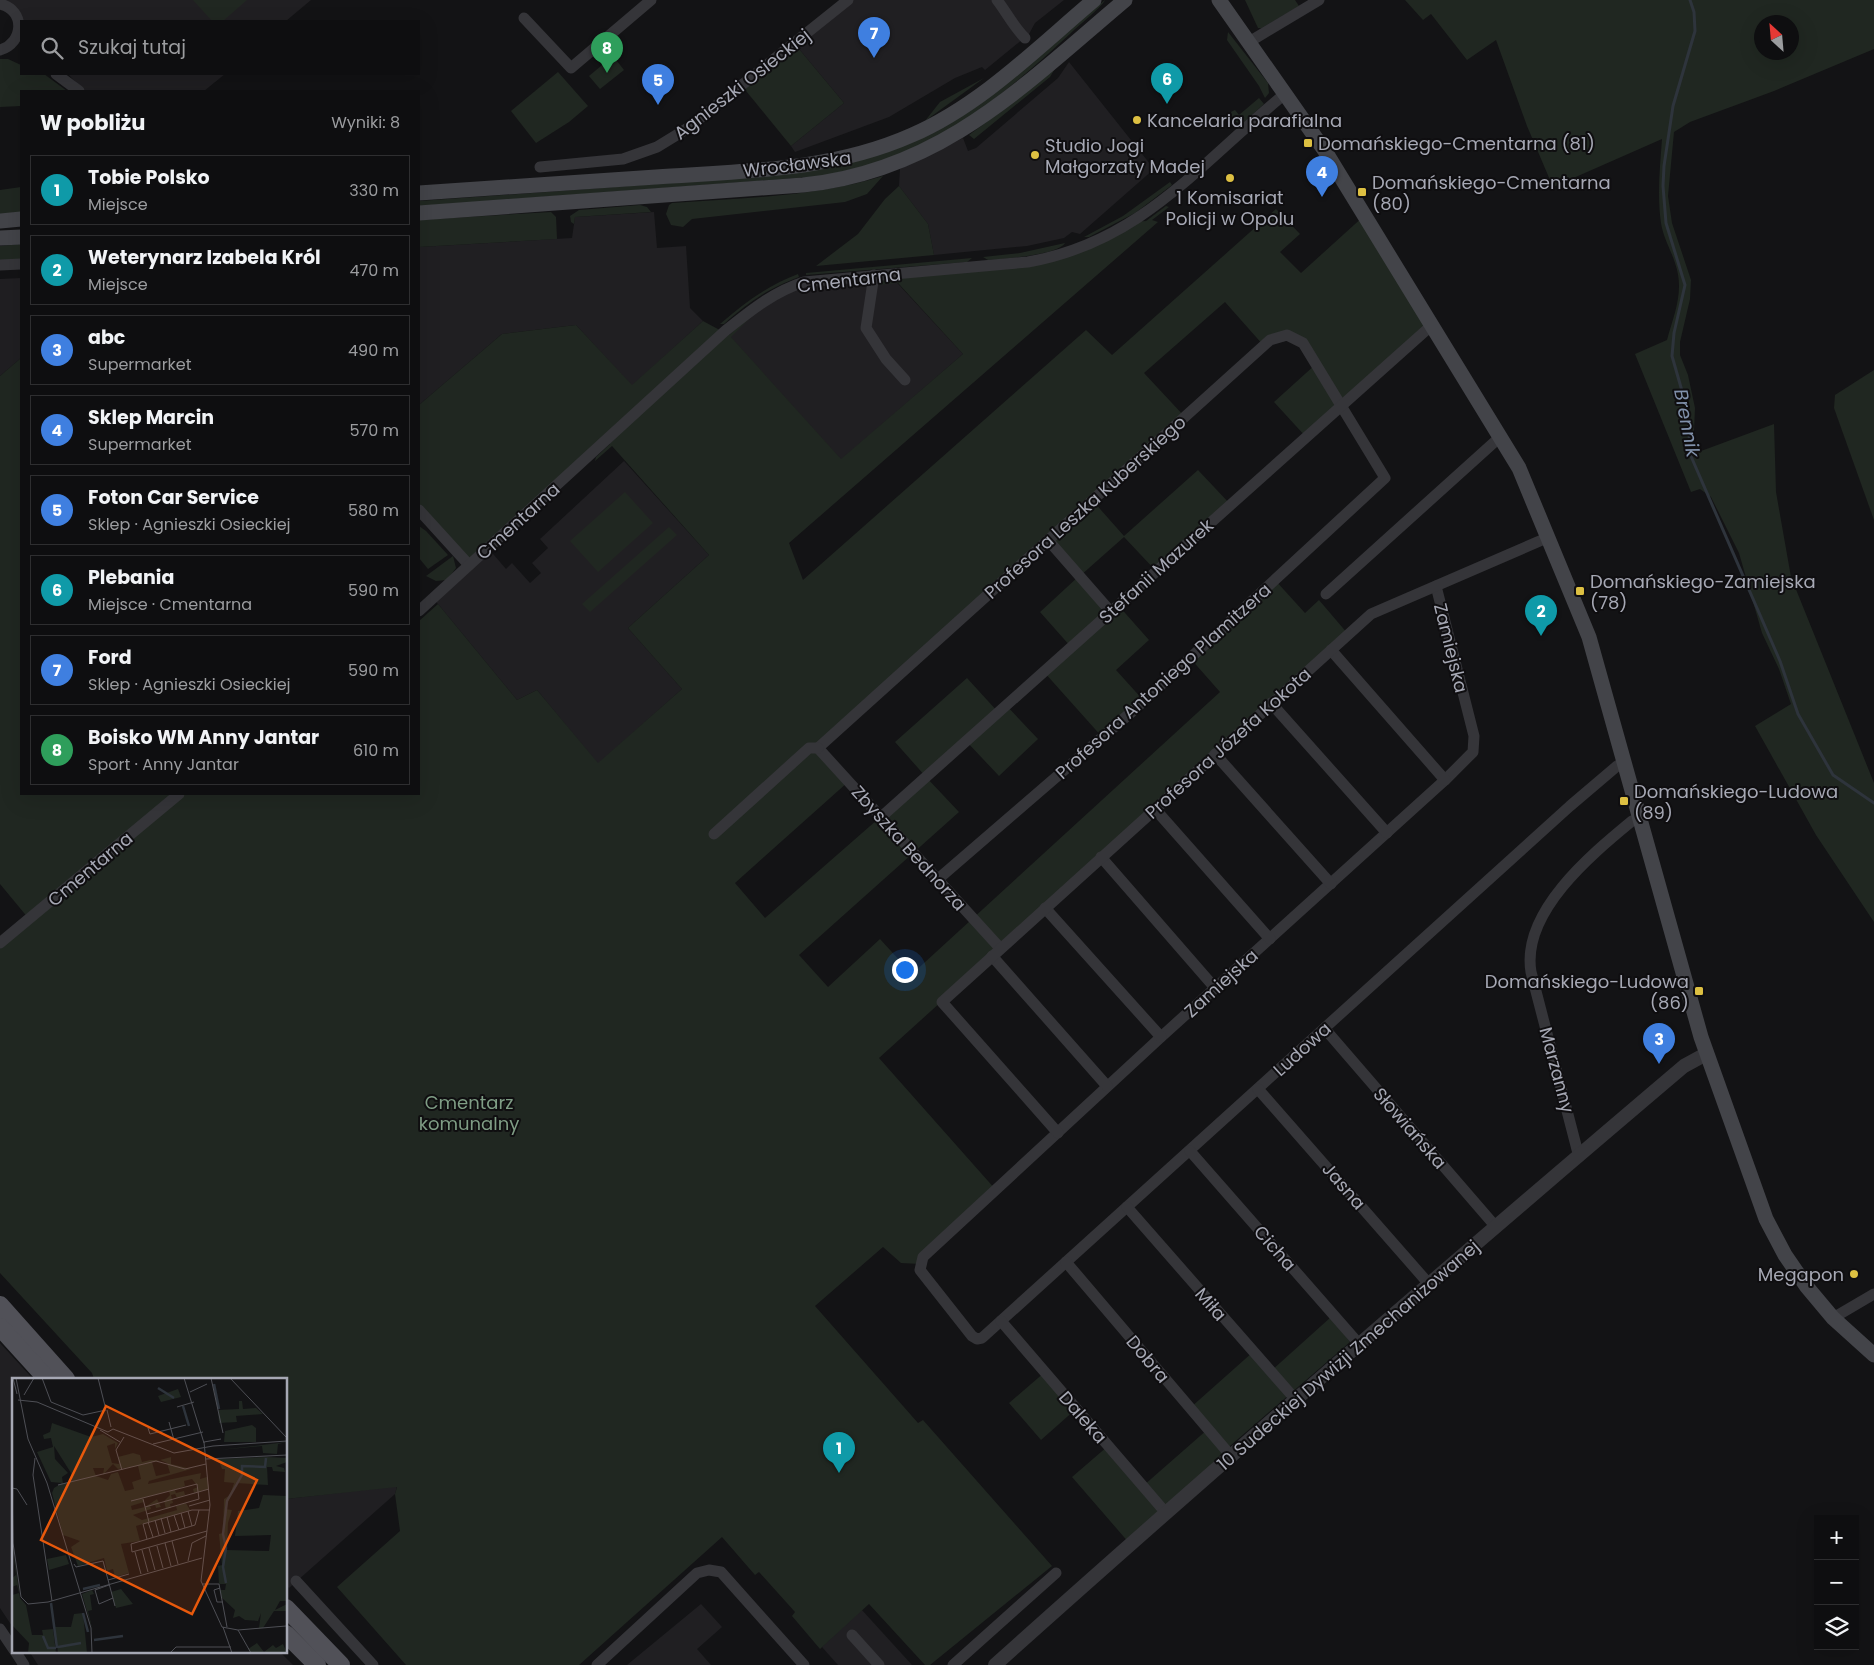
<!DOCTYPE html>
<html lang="pl">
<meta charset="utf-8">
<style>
body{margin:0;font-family:Poppins,sans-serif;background:#171719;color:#f1f3f6}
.controls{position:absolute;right:15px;bottom:15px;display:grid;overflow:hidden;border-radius:0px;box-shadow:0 5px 20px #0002}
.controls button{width:45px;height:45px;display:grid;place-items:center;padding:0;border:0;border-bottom:1px solid #2e2e30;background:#0e0e10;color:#f1f3f6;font:25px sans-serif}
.compass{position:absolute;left:1754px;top:15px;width:45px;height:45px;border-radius:50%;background:#0e0e10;box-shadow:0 5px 20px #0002;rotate:334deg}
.you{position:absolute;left:904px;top:969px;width:18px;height:18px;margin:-12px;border:4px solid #fff;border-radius:50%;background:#1a73e8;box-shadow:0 0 0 8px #1a73e833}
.badge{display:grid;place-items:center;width:32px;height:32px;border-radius:50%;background:#2563eb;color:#fff;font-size:16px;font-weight:700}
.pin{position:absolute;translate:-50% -41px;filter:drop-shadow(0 1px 2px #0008)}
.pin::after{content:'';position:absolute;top:26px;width:18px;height:15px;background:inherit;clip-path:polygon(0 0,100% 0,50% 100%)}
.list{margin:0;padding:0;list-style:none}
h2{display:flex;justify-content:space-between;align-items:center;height:65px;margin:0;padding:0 20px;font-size:21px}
h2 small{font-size:16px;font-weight:400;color:#9b9c9f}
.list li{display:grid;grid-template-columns:32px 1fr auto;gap:15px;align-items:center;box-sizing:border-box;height:70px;margin:0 10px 10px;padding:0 10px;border:1px solid #2e2e30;border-radius:0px}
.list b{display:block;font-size:19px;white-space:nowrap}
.list p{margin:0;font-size:16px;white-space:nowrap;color:#9b9c9f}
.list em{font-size:16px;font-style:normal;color:#9b9c9f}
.icon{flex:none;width:28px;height:28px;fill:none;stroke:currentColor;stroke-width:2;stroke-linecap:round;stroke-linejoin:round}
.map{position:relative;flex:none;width:1874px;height:1665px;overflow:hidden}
.search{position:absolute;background:#0e0e10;box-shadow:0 5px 20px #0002;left:20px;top:20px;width:400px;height:55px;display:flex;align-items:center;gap:12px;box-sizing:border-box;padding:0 18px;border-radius:0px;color:#9b9c9f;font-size:19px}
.panel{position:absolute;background:#0e0e10;box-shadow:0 5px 20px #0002;left:20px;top:90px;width:400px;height:705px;border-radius:0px}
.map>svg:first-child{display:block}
.built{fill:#201f22}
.green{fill:#202721;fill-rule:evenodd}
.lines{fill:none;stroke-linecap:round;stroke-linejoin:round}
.stream{stroke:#2e343c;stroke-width:3}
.minor{stroke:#353539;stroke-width:11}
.tertiary{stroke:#353539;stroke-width:14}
.secondary{stroke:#434449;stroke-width:15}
.primary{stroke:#515158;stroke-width:18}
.poi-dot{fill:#ddc042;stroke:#0f0e10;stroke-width:2}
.labels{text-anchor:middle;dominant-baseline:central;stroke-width:4;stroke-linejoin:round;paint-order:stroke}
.street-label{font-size:18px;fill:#a6a8b4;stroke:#0f0e10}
.poi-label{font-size:18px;fill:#a6a8b4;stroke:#0f0e10;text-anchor:start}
.park-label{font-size:18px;fill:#7f9d85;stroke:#0f0e10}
.water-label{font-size:19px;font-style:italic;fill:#8191ab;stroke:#0f0e10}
.inset-river{fill:none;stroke:#2e343c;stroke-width:2.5}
.inset-road{fill:none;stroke:#4e4f55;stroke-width:1}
.view{fill:#e8590c;fill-opacity:0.15;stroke:#e8590c;stroke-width:2.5}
.inset-edge{fill:none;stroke:#a6a8b4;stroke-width:2.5}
</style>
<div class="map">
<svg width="1874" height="1665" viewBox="0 0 1874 1665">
<rect width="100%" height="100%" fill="#131315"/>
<!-- built -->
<g class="built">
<polygon points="4,0 311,0 286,21 22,21"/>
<polygon points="848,0 1064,0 1035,23 1029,34 985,70 982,67 955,78 889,117 795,152 791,146 844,103 794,43"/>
<polygon points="1069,62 1154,169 1080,234 1072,232 1064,238 1027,246 934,255 928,224 899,186 900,169 963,138 968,151 976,148 1058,78"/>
<polygon points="68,74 225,74 204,91 84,91"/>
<polygon points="654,212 657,248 686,246 690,308 703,321 632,386 576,325 502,334 419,405 419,247 572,238 575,217"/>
<polygon points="889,274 963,354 841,460 725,331 787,288"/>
<polygon points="21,278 21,358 0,376 0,279"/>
<polygon points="624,461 709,555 628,628 682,689 598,764 537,690 517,700 433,598 488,548 506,569 512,563 530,583 541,573 532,563 548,548 540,539"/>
<polygon points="0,1343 33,1379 14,1379 14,1629 0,1608"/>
<polygon points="397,1486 395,1494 289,1588 286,1585 286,1499"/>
<polygon points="701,1604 722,1627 697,1649 711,1665 627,1665"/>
<polygon points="861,1609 912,1665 838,1665 822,1647"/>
<polygon points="29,1651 279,1651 293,1665 38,1665"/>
</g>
<!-- green -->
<g class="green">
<polygon points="193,0 247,0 223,21 212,21"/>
<path d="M1105,0C1104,5 1078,26 1071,33C1020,80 966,128 901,154C876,164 849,170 823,176L419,206V201L783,175C840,167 885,156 937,131Z"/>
<polygon points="1245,0 1295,0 1299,6 1262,28 1258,28"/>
<path d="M1405,0H1874V49L1774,91L1690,122L1674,132L1668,196L1672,223L1691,280L1690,299L1680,342V355L1688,375L1695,408L1693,454L1774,424L1776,492L1791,577L1874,783V922L1816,835L1755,726L1791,704L1779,669L1762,633L1739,553L1711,497L1700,489L1691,492L1635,354L1667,340C1674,314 1685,291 1675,263C1671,250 1663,237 1661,223C1657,195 1660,167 1662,139L1553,187L1527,126L1496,40L1467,60L1431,14L1423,20ZM1792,22V52H1762V22Z"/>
<polygon points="1228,32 1268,83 1269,93 1265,98 1259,86 1227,40"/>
<polygon points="794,43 844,103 791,146 742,86"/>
<polygon points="613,56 624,70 600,89 589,76"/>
<polygon points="0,59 8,59 21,65 21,74 44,74 67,91 21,91 21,106 0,107"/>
<polygon points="1059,62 1050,77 974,139 969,135 996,115"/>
<polygon points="558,72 588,106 569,122 536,143 511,111"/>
<polygon points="984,78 925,121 940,102"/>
<polygon points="1259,98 1264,104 1242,124 1233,121 1231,112 1235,110 1239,115"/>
<path d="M883,176L867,194L845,202L692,219L683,227L671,225L666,214L669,205L672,203C743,198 815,197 883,176Z"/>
<polygon points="1170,182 1172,185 1135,213 1089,237 1084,237 1123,216"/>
<polygon points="899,186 928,224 934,255 816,266 858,234 885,199"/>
<polygon points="21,187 21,212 0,214 0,190"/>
<polygon points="640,205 647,207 651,212 575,217 574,224 571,222 570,216 579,210"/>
<polygon points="1166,206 1169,207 1152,220 1158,222 789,543 803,580 1086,330 1112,355 1276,209 1300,234 1280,252 1301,273 1365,215 1432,325 1306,437 1274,402 1316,364 1298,338 1264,346 1225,302 1144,373 1185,417 1093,501 1124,536 1198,470 1231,505 1156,571 1124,537 1080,576 1111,611 1118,605 1149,640 1116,670 1144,701 1103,738 1044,672 1071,647 1040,612 1079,576 1048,541 818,748 848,782 735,883 765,918 926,777 895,742 967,678 998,712 1006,705 1038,739 999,776 966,741 926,777 959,812 799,955 828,987 880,939 912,974 1220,692 1190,658 1275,580 1305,613 1319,600 1348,634 879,1058 996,1190 920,1264 901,1263 883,1247 815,1306 918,1423 923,1420 1052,1566 930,1665 925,1665 869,1604 820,1649 792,1616 795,1612 759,1572 755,1575 722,1537 579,1665 406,1665 337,1587 400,1531 395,1494 397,1487 286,1499 286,1379 94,1379 92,1373 0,1273 0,944 29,919 0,884 0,376 21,358 21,794 419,794 419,621 438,604 517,700 537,690 598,763 682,689 628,628 709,555 612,446 595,461 596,457 610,444 607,439 469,565 419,510 419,405 502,334 576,325 632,385 703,321 729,335 755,313 731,337 841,459 963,354 898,283 879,285 881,281 1028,262 1133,222 1146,221"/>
<polygon points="551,212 556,217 557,239 419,247 419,220"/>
<path d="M1065,243C1058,255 1003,259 988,260L983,257L1020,253Z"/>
<polygon points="21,244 21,260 0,261 0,246"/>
<polygon points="972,258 967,262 806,275 806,273"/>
<path d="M798,274L799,277C767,289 749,302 724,324H720C745,302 767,286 798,274Z"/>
<polygon points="1874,370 1874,520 1834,408 1835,395"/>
<polygon points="625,492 653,523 598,572 570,541"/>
<polygon points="419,526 426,531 448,555 428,569 419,558"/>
<polygon points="669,527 677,535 590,612 582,604"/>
<polygon points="453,556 456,568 447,580 436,581 426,576"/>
<polygon points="1331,1317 1350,1342 1223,1452 1166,1513 1130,1544 1072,1477 1108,1446 1143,1486 1208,1429 1190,1408 1253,1352 1271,1371"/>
<polygon points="1045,1372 1076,1409 1041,1440 1009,1403"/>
</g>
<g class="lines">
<!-- stream -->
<polyline class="stream" points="1690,0 1694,12 1695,31 1673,106 1664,166 1663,186 1666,223 1685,285 1674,333 1672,356 1688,412 1690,454 1780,661 1798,714 1833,775 1874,803"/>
<!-- minor -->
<g class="minor">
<path d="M997,0C1007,13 1013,26 1025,38"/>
<path d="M0,4C26,10 24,43 0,50"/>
<polyline points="524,18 571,68 651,0"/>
<polyline points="1249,42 1319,0"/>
<polyline points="56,74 79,91"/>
<polyline points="540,167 623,159 657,147 688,128 848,0"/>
<polyline points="0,265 21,264"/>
<polyline points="874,275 866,328 886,359 905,380"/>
<polyline points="419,510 469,565"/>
<polyline points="1048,540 1111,612"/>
<polyline points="1436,586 1474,736 1473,752 1445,780 1161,1037 923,1257 920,1270 972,1336 977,1339 982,1338 1570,806 1617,766 1624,762"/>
<polyline points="1326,594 1500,437"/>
<path d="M419,611L725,331C750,311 773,292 804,282L1028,262C1142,242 1201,162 1286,93"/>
<polyline points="1331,650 1445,780"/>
<polyline points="1271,703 1387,833"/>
<polyline points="818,748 1270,340 1287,335 1303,343 1385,478 1135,709 937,880"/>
<polyline points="818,748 1000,948"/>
<polyline points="1215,754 1331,884"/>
<polyline points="1155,809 1270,939"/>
<polyline points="880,818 1432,325"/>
<polyline points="714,834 809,748 818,748"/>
<polyline points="1101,857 1215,988"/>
<polyline points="1045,908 1161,1037"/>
<polyline points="0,943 179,794"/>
<polyline points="992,956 1107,1086"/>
<polyline points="1325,1029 1496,1227"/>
<polyline points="1258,1089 1429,1284"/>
<polyline points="1058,1133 942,1002 1371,614 1549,537"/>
<polyline points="1190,1151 1360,1345"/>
<path d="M1579,1157L1531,972C1521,912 1592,854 1632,821L1639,818"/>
<polyline points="1127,1207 1296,1400"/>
<polyline points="1066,1262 1231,1456"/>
<polyline points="1833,1318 1874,1294"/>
<polyline points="1001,1321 1166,1513"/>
<polyline points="296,1581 373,1665"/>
<polyline points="0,1629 14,1650"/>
<polyline points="852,1635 879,1665"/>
<polyline points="15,1651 24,1665"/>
<polyline points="597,1665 697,1573 709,1570 721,1572 804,1665"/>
<polyline points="953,1665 1056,1573"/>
</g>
<!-- tertiary -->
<path class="tertiary" d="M995,1665C1221,1462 1452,1263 1684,1066L1706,1054"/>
<!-- secondary -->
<g class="secondary">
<polyline points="1219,0 1325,151 1519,468 1589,637 1701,1037 1766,1219 1785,1255 1807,1287 1833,1318 1874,1355"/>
<path d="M419,193C498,188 577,182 656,177C744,171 831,171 912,135C981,105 1037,48 1094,0"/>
<path d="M419,213L803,185C941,171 1024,85 1125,0"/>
<polyline points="0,221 21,219"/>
<polyline points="0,238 21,237"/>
</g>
<!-- primary -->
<g class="primary">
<polyline points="0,1305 66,1379"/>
<polyline points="0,1327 47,1379"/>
<polyline points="286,1608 341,1665"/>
<polyline points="286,1634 317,1665"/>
</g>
</g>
<!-- markers -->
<g class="poi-dot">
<circle cx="1137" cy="120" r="5"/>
<rect x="1303" y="138" width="10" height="10" rx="2.5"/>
<circle cx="1035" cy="155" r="5"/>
<circle cx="1230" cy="178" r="5"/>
<rect x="1357" y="187" width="10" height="10" rx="2.5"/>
<rect x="1575" y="586" width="10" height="10" rx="2.5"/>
<rect x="1619" y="796" width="10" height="10" rx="2.5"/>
<rect x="1694" y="986" width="10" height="10" rx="2.5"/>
<circle cx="1854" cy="1274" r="5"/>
</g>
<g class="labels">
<!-- street labels -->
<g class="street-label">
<text transform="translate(742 84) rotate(-38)">Agnieszki Osieckiej</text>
<text transform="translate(797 164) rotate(-7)">Wrocławska</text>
<text transform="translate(849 280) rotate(-7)">Cmentarna</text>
<text transform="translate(1085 507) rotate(-42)">Profesora Leszka Kuberskiego</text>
<text transform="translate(518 521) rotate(-42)">Cmentarna</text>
<text transform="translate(1156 571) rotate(-42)">Stefanii Mazurek</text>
<text transform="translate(1451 648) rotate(76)">Zamiejska</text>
<text transform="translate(1163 681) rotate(-42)">Profesora Antoniego Plamitzera</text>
<text transform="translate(1228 743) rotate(-42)">Profesora Józefa Kokota</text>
<text transform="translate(909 848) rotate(48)">Zbyszka Bednorza</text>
<text transform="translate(90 869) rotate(-40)">Cmentarna</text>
<text transform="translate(1221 983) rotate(-42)">Zamiejska</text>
<text transform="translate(1302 1049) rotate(-42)">Ludowa</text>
<text transform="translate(1557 1070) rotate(75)">Marzanny</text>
<text transform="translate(1410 1128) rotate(49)">Słowiańska</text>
<text transform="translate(1344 1186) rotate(49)">Jasna</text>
<text transform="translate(1275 1248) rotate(49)">Cicha</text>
<text transform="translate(1211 1304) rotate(49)">Miła</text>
<text transform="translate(1348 1355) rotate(-41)">10 Sudeckiej Dywizji Zmechanizowanej</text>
<text transform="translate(1148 1359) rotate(50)">Dobra</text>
<text transform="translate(1083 1417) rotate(49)">Daleka</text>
</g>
<!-- poi labels -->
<g class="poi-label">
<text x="1147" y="120">Kancelaria parafialna</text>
<text x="1318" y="143">Domańskiego-Cmentarna (81)</text>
<text x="1045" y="145">Studio Jogi<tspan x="1045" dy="21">Małgorzaty Madej</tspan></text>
<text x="1372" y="182">Domańskiego-Cmentarna<tspan x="1372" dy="21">(80)</tspan></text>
<text x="1230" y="197" text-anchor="middle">1 Komisariat<tspan x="1230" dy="21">Policji w Opolu</tspan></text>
<text x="1590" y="581">Domańskiego-Zamiejska<tspan x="1590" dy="21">(78)</tspan></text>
<text x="1634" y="791">Domańskiego-Ludowa<tspan x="1634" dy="21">(89)</tspan></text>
<text x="1689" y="981" text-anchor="end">Domańskiego-Ludowa<tspan x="1689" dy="21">(86)</tspan></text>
<text x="1844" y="1274" text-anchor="end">Megapon</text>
</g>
<!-- park labels -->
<g class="park-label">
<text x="469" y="1102">Cmentarz<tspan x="469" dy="21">komunalny</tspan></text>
</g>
<!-- water labels -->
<g class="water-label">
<text transform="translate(1687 423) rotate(79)">Brennik</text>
</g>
</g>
<!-- overview -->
<g transform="translate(12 1378)">
<rect width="275" height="275" fill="#131315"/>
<path d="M166,11L169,19L149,24L146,18ZM227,23H230L231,31L244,30L251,36L224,38L225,44L207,45L206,32L227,31ZM40,45L79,59L91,56L106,65L103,71V65L95,68L100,85L107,86L106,79L121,75L128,77L130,84L138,82H148L140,84L144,98L158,95L155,85L148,82L159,79V86L179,91L137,103L136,106L189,95L188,101L195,99L197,111L182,115L181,111L186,109L180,101L172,103L173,108L163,112L164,115L172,113L173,117L165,120L163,116L159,117L161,125L158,126L159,130L154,131L152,123L158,117L157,113L131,120L132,124L119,128L120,132L133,129L145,121L149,129L144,130L143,126L138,127L139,131L121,137L130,142L165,132L164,128L174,125L178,132L124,148L128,163L109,166L117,195L103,199L101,191L95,193L92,180L66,188L59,169L68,163L51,157L40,115L42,110L50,105L39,104L25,74L41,69L39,60L32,61L31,57L38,54ZM42,68L59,95L60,103L51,106L50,99L56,95L43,81ZM101,86L106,91L126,88L129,101L120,104L122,111L113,113L106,94L99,96L96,102L84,98L81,90H92L91,97ZM240,47L244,50V64H212L213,53ZM275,64L266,66L265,76L251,75L250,68L207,72ZM255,79L275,80V84L264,88L272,90L273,94L261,93L260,89H255L256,107L224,105L213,131L220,132L216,145L215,172L257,173L259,157L223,158L226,133L247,130L251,117L275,118V223H268L263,232L275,226V233H262L251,250H247L249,235L246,243L233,242L227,238L221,240L223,232L210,220L208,212H213L214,206H207L206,188L210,187L207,156L211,155L212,121L218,117L222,105L212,104L213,91H210L206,81ZM0,163L8,220L14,227L20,257H31L30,252L41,251L44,275H16L17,265L0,247V217L7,215L5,207L0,209V200L4,197ZM54,177L57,186L37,192L35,181ZM109,211L121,226L104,230L99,214ZM80,212L82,216L78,217L80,232L76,233L81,254L70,216ZM71,235L75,275H46L43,249H59L62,236ZM245,265L252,274L261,267L264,270L271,266L275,275H239L236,271Z" fill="#202721" fill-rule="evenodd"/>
<path class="inset-river" d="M202,6L207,31M146,10L162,20M171,28L177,48M214,205L211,189L214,170L211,156L215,123L230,97V88L253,89L254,80M71,211L88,207M39,225L45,270M71,235L76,254M31,258L36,270H44M82,262L111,258M46,269L69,265"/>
<path class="inset-road" d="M1,0L5,16M4,0L16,61L35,105L79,250L80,275M30,0L39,24L71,37L94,32M86,0L93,28M172,0L192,65M199,0L211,55M218,0L275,60M178,14L195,6M12,17L22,0M6,22L25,24L96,54L101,51M165,29L182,24M95,32L99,49M157,44L162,62M136,50L138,56L174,47M101,51L162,75L201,68L275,63M88,52L108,64M192,64L209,61M192,64L198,127L189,203L210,249L226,252L239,275M141,66L191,54M23,80L21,97L40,223M194,81L275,77M110,92L104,72L112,59M0,100L1,165L9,219L16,226L36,224L190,180M46,107L144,83L173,91L194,86M0,110L5,111L15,127M131,121L137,144M119,123L185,106L187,121L135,136M177,128L198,122M133,129L197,111M187,132L183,147L119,166L120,174L195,153M176,133L180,148M169,135L173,150M162,137L167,152M155,139L159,154M149,140L153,155M143,142L147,157M136,144L141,159M135,161L131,146L180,132H198M160,163L166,186M153,165L159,188M145,168L151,190M137,170L143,192M130,172L136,194M123,174L129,196M176,183L180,165L194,158M62,186L64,189L91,183L103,228M96,202L117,196M190,206H207L215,249M97,207L83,212L87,226L101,220M208,210L202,212L205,224H211M211,249L220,275M226,252L274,248M158,275L164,269H219"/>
<path class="view" d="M94,28L245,102L180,236L29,162Z"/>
<rect width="275" height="275" class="inset-edge"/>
</g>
</svg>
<div class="controls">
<button>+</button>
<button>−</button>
<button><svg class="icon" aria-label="layers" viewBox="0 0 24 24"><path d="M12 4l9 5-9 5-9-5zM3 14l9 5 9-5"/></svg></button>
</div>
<svg class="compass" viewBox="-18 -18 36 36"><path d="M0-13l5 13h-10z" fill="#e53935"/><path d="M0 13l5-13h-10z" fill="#9b9c9f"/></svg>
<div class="you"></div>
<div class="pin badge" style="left:839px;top:1473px;background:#0f9aa8">1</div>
<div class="pin badge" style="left:1541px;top:636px;background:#0f9aa8">2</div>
<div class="pin badge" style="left:1659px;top:1064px;background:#3f7fe0">3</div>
<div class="pin badge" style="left:1322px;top:197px;background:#3f7fe0">4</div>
<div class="pin badge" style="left:658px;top:105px;background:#3f7fe0">5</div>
<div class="pin badge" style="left:1167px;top:104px;background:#0f9aa8">6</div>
<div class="pin badge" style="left:874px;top:58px;background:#3f7fe0">7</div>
<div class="pin badge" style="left:607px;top:73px;background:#2e9e5b">8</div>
<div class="search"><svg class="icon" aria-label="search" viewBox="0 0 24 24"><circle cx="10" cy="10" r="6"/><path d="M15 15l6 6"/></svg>Szukaj tutaj</div>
<section class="panel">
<h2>W pobliżu<small>Wyniki: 8</small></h2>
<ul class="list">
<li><span class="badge" style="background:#0f9aa8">1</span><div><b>Tobie Polsko</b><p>Miejsce</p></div><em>330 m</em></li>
<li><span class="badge" style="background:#0f9aa8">2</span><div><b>Weterynarz Izabela Król</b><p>Miejsce</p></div><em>470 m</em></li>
<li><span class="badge" style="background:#3f7fe0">3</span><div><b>abc</b><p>Supermarket</p></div><em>490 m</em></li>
<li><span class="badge" style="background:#3f7fe0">4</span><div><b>Sklep Marcin</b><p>Supermarket</p></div><em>570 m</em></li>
<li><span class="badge" style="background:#3f7fe0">5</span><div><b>Foton Car Service</b><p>Sklep · Agnieszki Osieckiej</p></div><em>580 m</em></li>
<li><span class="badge" style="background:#0f9aa8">6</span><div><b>Plebania</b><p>Miejsce · Cmentarna</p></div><em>590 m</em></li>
<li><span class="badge" style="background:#3f7fe0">7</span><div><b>Ford</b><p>Sklep · Agnieszki Osieckiej</p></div><em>590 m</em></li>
<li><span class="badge" style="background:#2e9e5b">8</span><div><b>Boisko WM Anny Jantar</b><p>Sport · Anny Jantar</p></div><em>610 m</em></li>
</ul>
</section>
</div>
